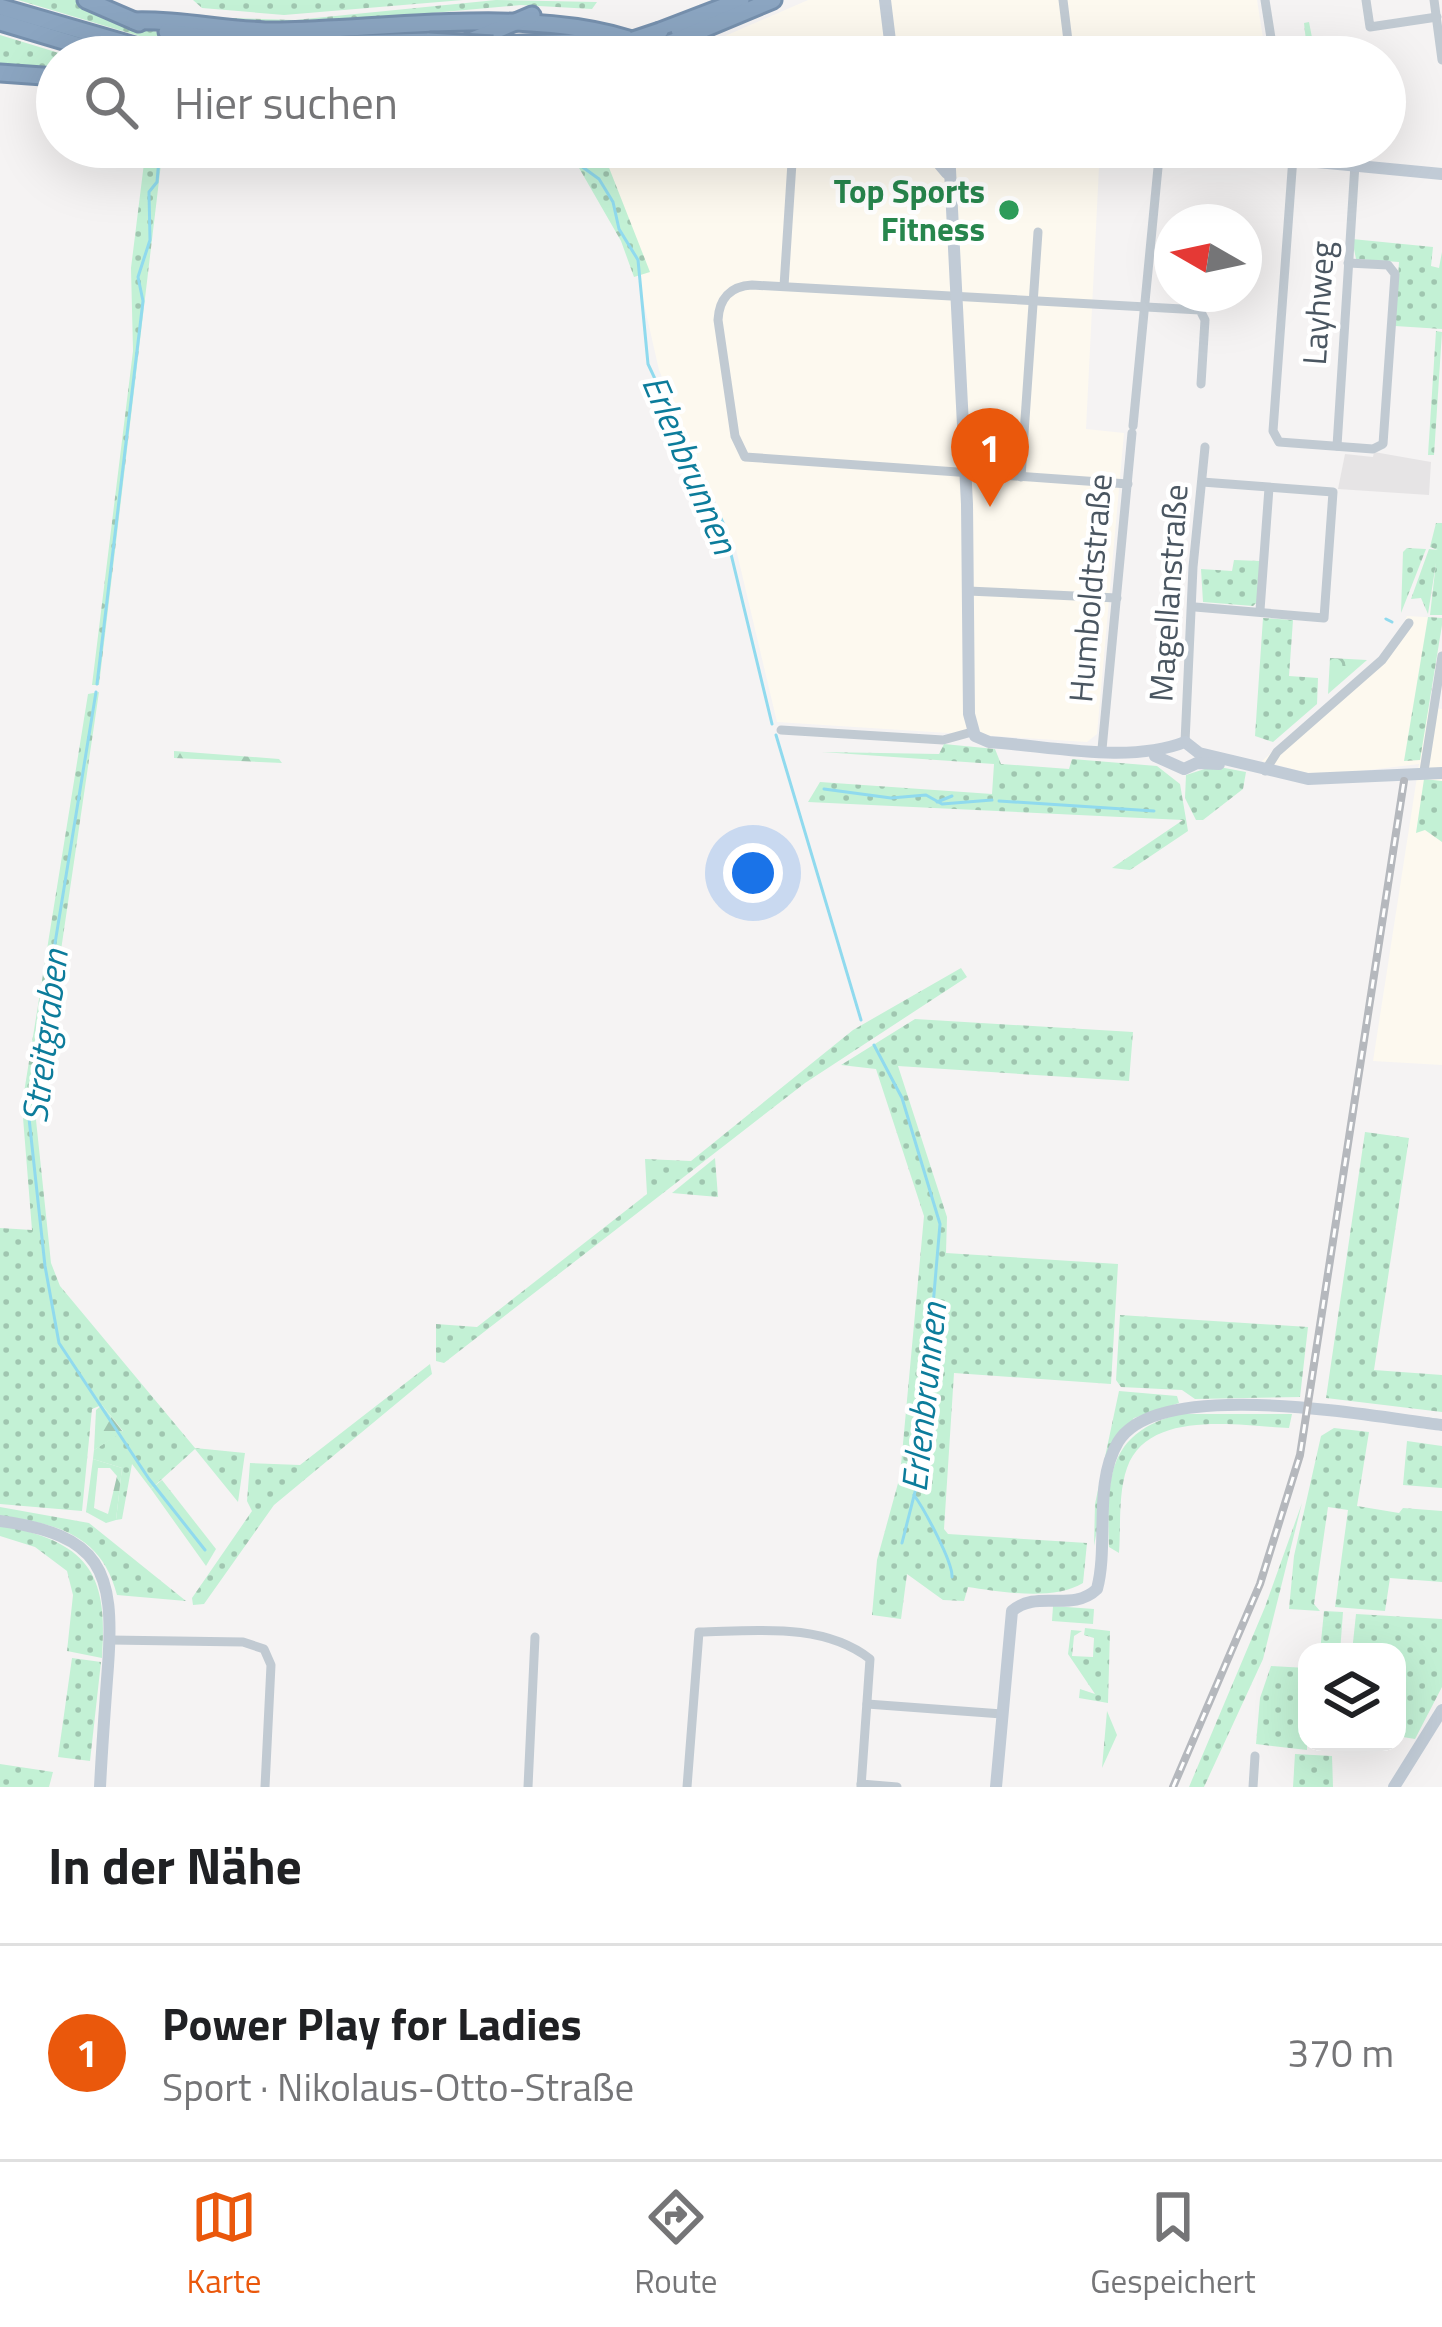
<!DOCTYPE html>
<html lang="de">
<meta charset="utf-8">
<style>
body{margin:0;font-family:"Titillium Web",sans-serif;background:#f2f2f2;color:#202124}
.controls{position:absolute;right:36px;bottom:36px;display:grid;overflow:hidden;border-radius:24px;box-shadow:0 12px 48px #0002}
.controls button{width:108px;height:108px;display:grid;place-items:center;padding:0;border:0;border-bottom:3px solid #e0e0e0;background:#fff;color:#202124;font:60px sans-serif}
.compass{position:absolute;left:1154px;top:204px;width:108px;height:108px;border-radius:50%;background:#fff;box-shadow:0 12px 48px #0002;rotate:279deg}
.you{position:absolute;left:753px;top:873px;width:42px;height:42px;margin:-30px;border:9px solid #fff;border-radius:50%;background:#1a73e8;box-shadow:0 0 0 18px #1a73e833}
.badge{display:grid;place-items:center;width:78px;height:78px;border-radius:50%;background:#ea580c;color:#fff;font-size:39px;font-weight:700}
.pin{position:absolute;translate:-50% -99px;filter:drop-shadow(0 3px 6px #0008)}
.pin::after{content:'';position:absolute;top:63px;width:42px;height:36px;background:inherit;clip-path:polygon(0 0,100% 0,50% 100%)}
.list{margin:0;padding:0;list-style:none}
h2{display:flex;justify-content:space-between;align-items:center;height:156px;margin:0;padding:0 48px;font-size:51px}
h2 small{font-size:39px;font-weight:400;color:#757577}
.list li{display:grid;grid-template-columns:78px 1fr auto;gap:36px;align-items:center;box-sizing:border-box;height:216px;padding:0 48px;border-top:3px solid #e0e0e0}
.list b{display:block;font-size:45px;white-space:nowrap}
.list p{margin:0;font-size:39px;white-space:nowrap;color:#757577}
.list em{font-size:39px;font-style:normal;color:#757577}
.icon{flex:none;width:66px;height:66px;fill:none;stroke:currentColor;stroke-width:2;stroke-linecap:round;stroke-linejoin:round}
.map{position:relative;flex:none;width:1442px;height:1787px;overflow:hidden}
.search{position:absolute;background:#fff;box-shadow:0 12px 48px #0002;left:36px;right:36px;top:36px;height:132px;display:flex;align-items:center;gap:30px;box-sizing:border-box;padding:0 42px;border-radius:66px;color:#757577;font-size:45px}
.sheet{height:372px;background:#fff}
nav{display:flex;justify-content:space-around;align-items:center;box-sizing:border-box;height:168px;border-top:3px solid #e0e0e0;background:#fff;font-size:33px;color:#757577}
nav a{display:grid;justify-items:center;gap:6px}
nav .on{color:#ea580c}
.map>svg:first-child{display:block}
.commercial{fill:#fdf9ef}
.education{fill:#e6e4e5}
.grass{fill:url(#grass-dots)}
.forest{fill:url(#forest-firs);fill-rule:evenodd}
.park{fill:url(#park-crowns)}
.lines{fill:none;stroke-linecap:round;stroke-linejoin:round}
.stream{stroke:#90daee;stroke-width:3}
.highway-casing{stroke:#7690ad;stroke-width:21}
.street{stroke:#c1cad2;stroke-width:9}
.secondary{stroke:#c1cbd6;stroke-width:12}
.highway{stroke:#8ba5c1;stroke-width:15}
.rail-casing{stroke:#b5b8bd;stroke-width:8}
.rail{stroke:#fff;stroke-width:3;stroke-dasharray:9;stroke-linecap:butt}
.highway-bridge-casing{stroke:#7690ad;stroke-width:21;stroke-linecap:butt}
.highway-bridge{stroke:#8ba5c1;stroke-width:15}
.leisure-dot{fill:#2e9e5b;stroke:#fff;stroke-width:4.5}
.labels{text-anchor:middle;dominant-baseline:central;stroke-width:9;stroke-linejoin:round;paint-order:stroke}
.leisure-label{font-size:33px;font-weight:bold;fill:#27864d;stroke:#fff;text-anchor:end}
.street-label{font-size:33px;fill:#4a5661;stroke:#fff}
.water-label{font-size:36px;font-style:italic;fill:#0c7c9b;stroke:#fff}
</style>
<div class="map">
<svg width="1442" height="1787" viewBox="0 0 1442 1787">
<defs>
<pattern id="grass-dots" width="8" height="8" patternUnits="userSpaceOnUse" patternTransform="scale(3)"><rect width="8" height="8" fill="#c3f1d5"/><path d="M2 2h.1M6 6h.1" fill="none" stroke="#a0c6b0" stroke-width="1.8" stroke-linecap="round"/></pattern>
<pattern id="forest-firs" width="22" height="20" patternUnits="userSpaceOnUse" patternTransform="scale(3)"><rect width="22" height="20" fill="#c3f1d5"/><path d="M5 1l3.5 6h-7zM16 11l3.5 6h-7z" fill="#a0c6b0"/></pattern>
<pattern id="park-crowns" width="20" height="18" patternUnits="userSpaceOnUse" patternTransform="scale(3)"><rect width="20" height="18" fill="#c3f1d5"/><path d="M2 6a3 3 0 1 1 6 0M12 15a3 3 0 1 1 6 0" fill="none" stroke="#a0c6b0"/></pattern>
</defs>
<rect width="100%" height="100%" fill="#f5f3f3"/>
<!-- commercial -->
<g class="commercial">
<polygon points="808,0 1257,0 1266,57 679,56"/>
<polygon points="580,147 1100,147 1086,429 1124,433 1097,734 1087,742 777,722 736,549 659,370 632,251"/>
<polygon points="1407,616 1442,618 1427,707 1442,709 1442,1065 1373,1061 1419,764 1319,776 1262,761 1395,643"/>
</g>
<!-- education -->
<polygon class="education" points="1374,452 1431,462 1429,495 1338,489 1345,454 1373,457"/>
<!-- grass -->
<g class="grass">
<polygon points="18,0 75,0 182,42 146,38"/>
<polygon points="193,0 463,0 284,15 202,8"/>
<polygon points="496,0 597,2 592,9 521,5 275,27 196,17 295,20"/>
<polygon points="1309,22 1315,53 1347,51 1347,44 1366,42 1368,53 1285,57 1285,51 1307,50 1304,23"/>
<polygon points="0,35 72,57 57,57 57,71 0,67"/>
<path d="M193,43L429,48C354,59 270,64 192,48Z"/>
<polygon points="146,147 163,147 99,685 92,685 133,351 131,268"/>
<path d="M270,147H459C396,163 333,160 270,147Z"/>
<polygon points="567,147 581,147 606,160 650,272 634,277 621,241"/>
<polygon points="1352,239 1433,247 1431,266 1439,268 1442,252 1442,329 1395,326 1399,262 1356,259"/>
<polygon points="1436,331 1442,332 1434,455 1428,455"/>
<polygon points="1436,523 1442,523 1442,615 1430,615 1436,563 1428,614 1421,598 1411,599 1429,549 1438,550 1430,547"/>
<polygon points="1407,548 1426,549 1401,613 1403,552"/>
<polygon points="1234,560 1260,561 1258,601 1253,606 1203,602 1201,569 1232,571"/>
<polygon points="1428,617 1442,618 1442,625 1420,760 1404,761"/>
<polygon points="1263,618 1293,620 1289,676 1318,678 1317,704 1273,742 1255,736"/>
<polygon points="99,692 36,1120 51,1263 60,1286 195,1448 245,1453 238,1502 195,1449 151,1489 132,1464 122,1519 116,1520 122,1468 93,1459 94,1450 123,1431 102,1405 92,1409 82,1511 0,1504 0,1228 32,1230 22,1105 88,694"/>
<polygon points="944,744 995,749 1001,764 1069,769 1072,759 1157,766 1180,784 1188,831 1130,870 1112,868 1183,820 808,802 820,782 992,794 994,764 822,752 939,754"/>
<polygon points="1214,766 1246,772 1243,789 1203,820 1196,820 1185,798 1186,775"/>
<polygon points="1424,779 1442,781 1442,842 1425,830 1416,833"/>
<polygon points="961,968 967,977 805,1083 444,1363 436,1361 436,1324 477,1327 647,1194 645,1159 691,1161 853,1030"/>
<path d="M915,1019L1133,1032L1129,1081L898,1066L947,1217L946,1253L1118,1264L1111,1384L954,1373L944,1529L948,1534L1087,1543L1083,1583C1054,1601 1000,1592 968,1587L964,1601L943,1600L907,1574L901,1619L872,1615L877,1560L900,1476L924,1216L876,1069L841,1065Z"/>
<polygon points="1365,1132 1409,1138 1374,1370 1442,1375 1442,1412 1326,1398"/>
<polygon points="715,1158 718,1197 672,1193"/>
<polygon points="1120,1315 1308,1327 1300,1397 1195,1399 1182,1390 1121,1387 1116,1380"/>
<polygon points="430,1364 432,1374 274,1505 204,1604 193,1605 192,1598 252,1511 247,1501 250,1463 300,1465"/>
<polygon points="1119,1391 1177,1396 1179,1403 1134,1418 1114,1440 1094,1546 1095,1504"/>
<path d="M1180,1414H1292L1289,1428C1241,1426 1148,1408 1127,1468C1118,1493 1121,1527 1119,1553L1109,1547C1107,1479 1106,1433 1180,1414Z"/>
<polygon points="1334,1428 1369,1432 1357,1506 1399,1513 1403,1508 1442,1511 1442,1582 1390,1578 1385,1611 1335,1607 1348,1510 1328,1507 1314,1604 1320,1611 1289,1609 1294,1556 1321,1436"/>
<polygon points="1407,1441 1442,1446 1442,1488 1403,1485"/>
<polygon points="1302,1503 1263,1659 1204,1787 1189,1787 1265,1607"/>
<path d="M0,1507L89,1523L186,1601L117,1595C102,1535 56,1523 0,1516Z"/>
<path d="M0,1525C86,1542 109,1570 102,1658L67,1651L73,1595L67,1571L35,1547L0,1536Z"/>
<polygon points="1053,1606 1094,1609 1093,1624 1052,1621"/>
<polygon points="1324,1611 1343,1612 1340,1652 1320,1652"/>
<polygon points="1356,1614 1442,1619 1442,1687 1415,1739 1397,1736 1397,1652 1352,1652"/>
<polygon points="1085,1628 1110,1631 1108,1703 1079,1698 1080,1689 1095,1694 1068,1654 1071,1630 1082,1631 1074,1636 1072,1656 1093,1657 1094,1638 1084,1635"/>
<polygon points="72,1658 101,1662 90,1761 58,1757"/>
<polygon points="1271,1666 1307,1668 1307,1750 1256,1744 1260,1698"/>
<polygon points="1295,1754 1332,1756 1333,1787 1293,1787"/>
<polygon points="0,1764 53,1772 49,1787 0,1787"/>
</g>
<!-- forest -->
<g class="forest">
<polygon points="174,751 279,759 282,763 174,758"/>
<polygon points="102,1405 123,1432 94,1450 96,1410"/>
<path d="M93,1459L122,1468L116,1520L106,1523L86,1512ZM98,1468H110L117,1476L108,1514L94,1508Z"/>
<polygon points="162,1480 216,1549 206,1566 151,1489"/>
</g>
<!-- park -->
<g class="park">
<polygon points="1330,658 1367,660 1328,694"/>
<polygon points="1107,1711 1117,1735 1102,1768"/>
</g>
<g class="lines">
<!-- stream -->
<g class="stream">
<polyline points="573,147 577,163 599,179 613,202 619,229 638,260 648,364 724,525 772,724"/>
<polyline points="1386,619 1392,622"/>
<polyline points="97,684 143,301 138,277 150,240 149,192 157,182 160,147"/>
<polyline points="96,692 28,1109 45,1266 59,1343 149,1479 205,1550"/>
<polyline points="776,735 861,1020"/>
<polyline points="824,789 891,798 926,795 942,804 992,800"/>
<polyline points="999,801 1154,811"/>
<polyline points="937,802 952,796"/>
<polyline points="874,1045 902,1098 940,1224 918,1480 902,1543"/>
<path d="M914,1495C924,1509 953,1562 952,1577"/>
</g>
<!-- highway casing -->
<g class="highway-casing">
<g id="highway">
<polyline points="86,0 139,23"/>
<polyline points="0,7 173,57"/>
<path d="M134,21C182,19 231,32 280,31C400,29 572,0 670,57"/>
<polyline points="0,22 117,57"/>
<polyline points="660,31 741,0"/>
<polyline points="167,32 259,46 429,41"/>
<polyline points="675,41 773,0"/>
<polyline points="493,45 633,40"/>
<polyline points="412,57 456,47 532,15"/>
<polyline points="570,57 613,46"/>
<polyline points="625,57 648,50"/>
<polyline points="0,73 57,77"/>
</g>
</g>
<!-- street -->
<g class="street">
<polyline points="1063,0 1070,57"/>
<polyline points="1265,0 1274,57"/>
<polyline points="1366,0 1370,27 1437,17"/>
<polyline points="1434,0 1442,60"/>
<polyline points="1293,157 1273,431 1279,442 1373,449 1383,444 1395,274 1388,265 1348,263"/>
<polyline points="784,286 793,147"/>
<polyline points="1133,426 1160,147"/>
<polyline points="1337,446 1355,164"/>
<polyline points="1021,477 1038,232"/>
<path d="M1128,484L745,457L735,436L718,320C719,299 730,286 752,285L1200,310L1205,320L1201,384"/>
<polyline points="968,591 1117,598"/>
<polyline points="1195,607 1324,618 1333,492 1202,482"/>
<polyline points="1260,610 1269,488"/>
<polyline points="781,730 943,740 972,732"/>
<polyline points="1185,742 1193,567 1205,447"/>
<polyline points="1102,749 1132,433"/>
<polyline points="1265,771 1277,752 1382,660 1409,623"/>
<polyline points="1424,771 1442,656"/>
<polyline points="110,1640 243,1642 264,1649 271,1665 265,1787"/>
<polyline points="867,1704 1002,1714"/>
<polyline points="861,1784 897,1787"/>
<polyline points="528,1787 535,1637"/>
<path d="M687,1787L699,1632C755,1631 823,1622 870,1659L861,1787"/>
<polyline points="1253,1787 1255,1756"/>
</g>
<!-- secondary -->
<g class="secondary">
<polyline points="885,0 892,57"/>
<polyline points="925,147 947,173"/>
<polyline points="1159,147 1442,174"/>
<path d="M949,150L967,504L969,714L975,736L989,742C1050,746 1129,764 1185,742L1199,753L1308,779L1442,773"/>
<polyline points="1155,756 1184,769 1197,763 1219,764"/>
<path d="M0,1521C101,1535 115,1570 108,1666C105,1706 102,1747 100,1787"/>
<path d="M996,1787L1012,1611C1037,1589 1072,1613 1097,1589C1109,1544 1093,1484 1118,1442C1158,1375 1374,1417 1442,1425"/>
<polyline points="1394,1787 1442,1710"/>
</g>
<!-- highway -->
<use href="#highway" class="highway"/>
<!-- rail casing -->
<g class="rail-casing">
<polyline id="rail" points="1173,1787 1260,1584 1300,1455 1404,781"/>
</g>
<!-- rail -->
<use href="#rail" class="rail"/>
<!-- highway-bridge casing -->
<g class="highway-bridge-casing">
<g id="highway-bridge">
<polyline points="633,40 660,31"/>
<polyline points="429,41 493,45"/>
<polyline points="648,50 675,41"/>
</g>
</g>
<!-- highway-bridge -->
<use href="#highway-bridge" class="highway-bridge"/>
</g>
<!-- markers -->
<circle class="leisure-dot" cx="1009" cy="210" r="12"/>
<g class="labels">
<!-- leisure labels -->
<g class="leisure-label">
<text x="985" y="191">Top Sports<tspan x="985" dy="38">Fitness</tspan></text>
</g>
<!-- street labels -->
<g class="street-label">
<text transform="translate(1318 303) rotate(-86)">Layhweg</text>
<text transform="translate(1090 588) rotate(-85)">Humboldtstraße</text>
<text transform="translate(1168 593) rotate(-86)">Magellanstraße</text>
</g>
<!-- water labels -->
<g class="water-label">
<text transform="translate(691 464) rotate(67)">Erlenbrunnen</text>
<text transform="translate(44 1036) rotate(-83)">Streitgraben</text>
<text transform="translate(923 1397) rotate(-84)">Erlenbrunnen</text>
</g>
</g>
</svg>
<div class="controls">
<button><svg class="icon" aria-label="layers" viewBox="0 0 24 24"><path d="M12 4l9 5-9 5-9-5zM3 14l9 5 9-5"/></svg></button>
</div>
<svg class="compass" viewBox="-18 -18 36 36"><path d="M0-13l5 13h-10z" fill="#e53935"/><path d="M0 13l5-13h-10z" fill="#757577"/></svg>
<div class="you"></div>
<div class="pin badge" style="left:990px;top:507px">1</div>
<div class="search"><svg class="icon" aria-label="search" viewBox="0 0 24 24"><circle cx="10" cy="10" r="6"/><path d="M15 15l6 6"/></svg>Hier suchen</div>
</div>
<section class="sheet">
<h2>In der Nähe<small></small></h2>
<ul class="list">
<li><span class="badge">1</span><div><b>Power Play for Ladies</b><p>Sport · Nikolaus-Otto-Straße</p></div><em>370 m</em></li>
</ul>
</section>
<nav>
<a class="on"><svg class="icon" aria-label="map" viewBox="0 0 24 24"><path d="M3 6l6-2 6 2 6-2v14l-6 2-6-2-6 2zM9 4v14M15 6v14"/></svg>Karte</a>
<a><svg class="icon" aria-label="directions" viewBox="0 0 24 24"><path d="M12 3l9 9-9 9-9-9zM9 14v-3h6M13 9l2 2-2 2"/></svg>Route</a>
<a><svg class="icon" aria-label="saved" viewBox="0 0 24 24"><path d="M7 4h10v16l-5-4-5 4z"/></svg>Gespeichert</a>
</nav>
